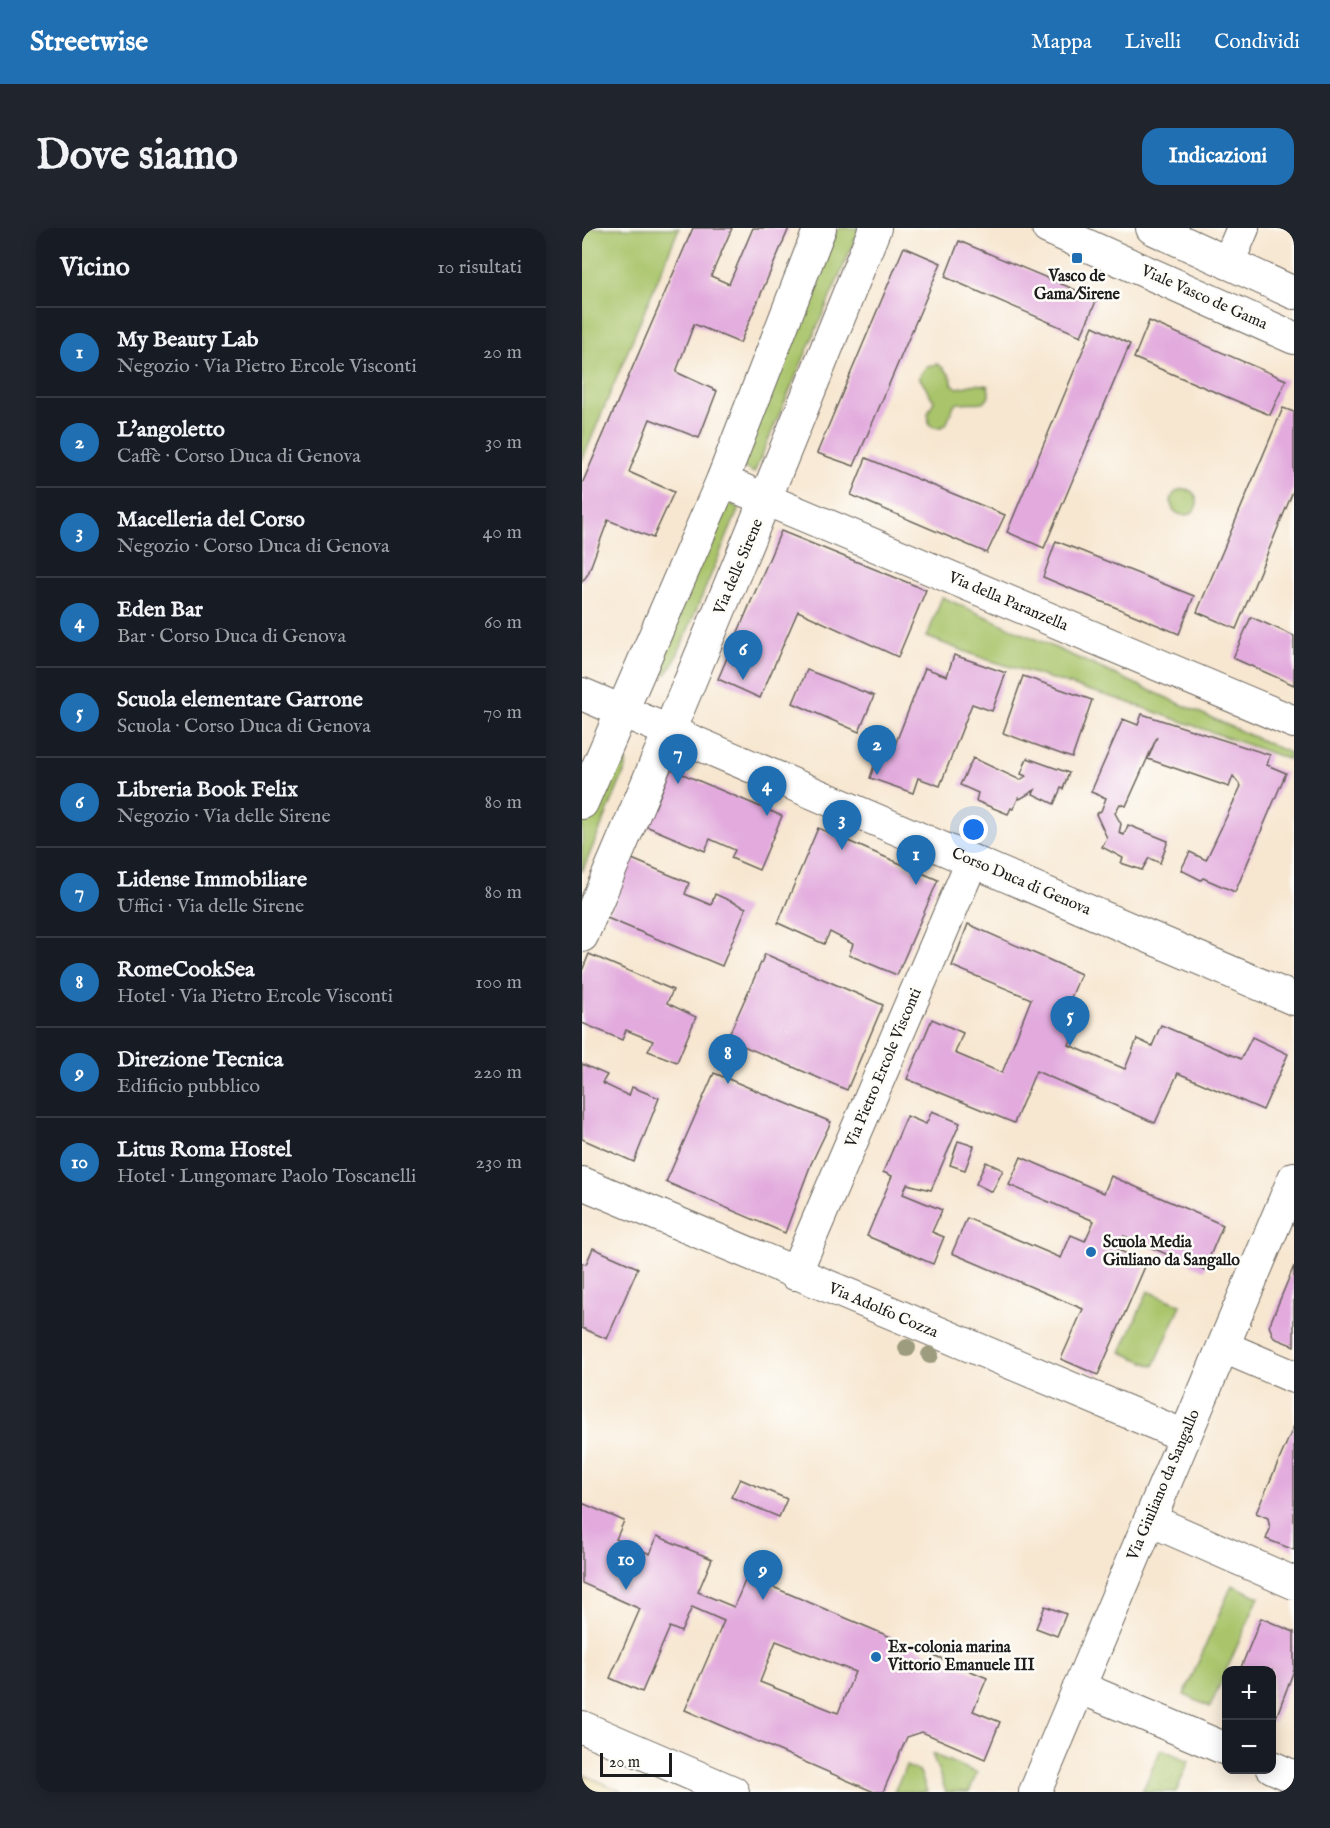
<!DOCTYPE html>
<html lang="it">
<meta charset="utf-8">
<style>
body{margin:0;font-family:"IM FELL English",serif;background:#20242c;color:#f1f3f6}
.controls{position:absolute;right:18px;bottom:18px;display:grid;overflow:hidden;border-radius:12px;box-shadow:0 3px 15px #0003}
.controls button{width:54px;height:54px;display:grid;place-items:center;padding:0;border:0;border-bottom:2px solid #363941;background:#171b24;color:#f1f3f6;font:30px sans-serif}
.scale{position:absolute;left:18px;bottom:15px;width:72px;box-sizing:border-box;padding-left:6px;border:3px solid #1c1c1c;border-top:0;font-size:16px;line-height:21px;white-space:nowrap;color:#1c1c1c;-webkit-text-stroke:4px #fdfcf7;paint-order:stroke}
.you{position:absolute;left:392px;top:602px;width:21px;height:21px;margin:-15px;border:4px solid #fff;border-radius:50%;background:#1a73e8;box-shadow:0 0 0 9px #1a73e833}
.badge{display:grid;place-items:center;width:39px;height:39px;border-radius:50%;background:#1f6fb2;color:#fff;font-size:20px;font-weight:700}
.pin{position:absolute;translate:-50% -50px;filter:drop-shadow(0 2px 3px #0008)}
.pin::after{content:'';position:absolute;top:32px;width:21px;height:18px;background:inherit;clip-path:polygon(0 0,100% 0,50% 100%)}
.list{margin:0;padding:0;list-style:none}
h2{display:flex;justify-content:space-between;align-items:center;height:78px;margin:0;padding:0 24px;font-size:26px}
h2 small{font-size:20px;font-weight:400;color:#9ea1a6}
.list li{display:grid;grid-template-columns:39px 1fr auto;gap:18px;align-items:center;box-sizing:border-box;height:90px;padding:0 24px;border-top:2px solid #363941}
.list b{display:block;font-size:22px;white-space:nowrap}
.list p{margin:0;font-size:20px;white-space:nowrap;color:#9ea1a6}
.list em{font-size:20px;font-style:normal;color:#9ea1a6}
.map{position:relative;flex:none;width:712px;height:1564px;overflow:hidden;border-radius:18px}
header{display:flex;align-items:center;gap:36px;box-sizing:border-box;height:84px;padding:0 30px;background:#1f6fb2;color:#fff}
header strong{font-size:28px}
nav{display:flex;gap:33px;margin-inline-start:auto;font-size:21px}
.intro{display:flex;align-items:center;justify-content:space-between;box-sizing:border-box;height:144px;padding:0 36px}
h1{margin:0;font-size:42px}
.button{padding:15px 27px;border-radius:18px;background:#1f6fb2;color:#fff;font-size:21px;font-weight:700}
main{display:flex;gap:36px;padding:0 36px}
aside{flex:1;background:#171b24;border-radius:18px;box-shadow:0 3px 15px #0003}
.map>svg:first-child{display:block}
.green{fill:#a9c46b;stroke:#627044;stroke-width:1.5}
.sand{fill:#eeda9e;stroke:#857b5d;stroke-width:1.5}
.building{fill:#e2aadd;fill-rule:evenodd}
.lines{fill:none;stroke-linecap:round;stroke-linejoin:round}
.minor-casing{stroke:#69635b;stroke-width:34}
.minor{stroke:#fff;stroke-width:32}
.tree{fill:#9d9c7f}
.poi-dot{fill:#1f6fb2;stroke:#fdfcf7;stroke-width:2}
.labels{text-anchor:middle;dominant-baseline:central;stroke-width:5;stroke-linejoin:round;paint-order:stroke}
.poi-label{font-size:16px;font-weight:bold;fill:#1c1c1c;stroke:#fdfcf7;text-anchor:start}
.street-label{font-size:16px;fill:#1c1c1c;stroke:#fdfcf7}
</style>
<header>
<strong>Streetwise</strong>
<nav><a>Mappa</a><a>Livelli</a><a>Condividi</a></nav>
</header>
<div class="intro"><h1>Dove siamo</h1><a class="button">Indicazioni</a></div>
<main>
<aside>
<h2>Vicino<small>10 risultati</small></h2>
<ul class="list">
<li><span class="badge">1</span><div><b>My Beauty Lab</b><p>Negozio · Via Pietro Ercole Visconti</p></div><em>20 m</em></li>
<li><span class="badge">2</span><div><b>L'angoletto</b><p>Caffè · Corso Duca di Genova</p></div><em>30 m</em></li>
<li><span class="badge">3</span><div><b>Macelleria del Corso</b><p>Negozio · Corso Duca di Genova</p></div><em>40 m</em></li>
<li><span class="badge">4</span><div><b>Eden Bar</b><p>Bar · Corso Duca di Genova</p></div><em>60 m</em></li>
<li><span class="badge">5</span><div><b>Scuola elementare Garrone</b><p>Scuola · Corso Duca di Genova</p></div><em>70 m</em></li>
<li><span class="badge">6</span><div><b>Libreria Book Felix</b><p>Negozio · Via delle Sirene</p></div><em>80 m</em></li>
<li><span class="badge">7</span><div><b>Lidense Immobiliare</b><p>Uffici · Via delle Sirene</p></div><em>80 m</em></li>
<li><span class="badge">8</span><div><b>RomeCookSea</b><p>Hotel · Via Pietro Ercole Visconti</p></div><em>100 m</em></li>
<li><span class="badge">9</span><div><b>Direzione Tecnica</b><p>Edificio pubblico</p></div><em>220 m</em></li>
<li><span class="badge">10</span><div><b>Litus Roma Hostel</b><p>Hotel · Lungomare Paolo Toscanelli</p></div><em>230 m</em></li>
</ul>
</aside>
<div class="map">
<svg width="712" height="1564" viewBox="0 0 712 1564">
<rect width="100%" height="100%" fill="#fdfcf7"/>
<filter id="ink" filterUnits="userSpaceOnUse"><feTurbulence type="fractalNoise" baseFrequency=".0167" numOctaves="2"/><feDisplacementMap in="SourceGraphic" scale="12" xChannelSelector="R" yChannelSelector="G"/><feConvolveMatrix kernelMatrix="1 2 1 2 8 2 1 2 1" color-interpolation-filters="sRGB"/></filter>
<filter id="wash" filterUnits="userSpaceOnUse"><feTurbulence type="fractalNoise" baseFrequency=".008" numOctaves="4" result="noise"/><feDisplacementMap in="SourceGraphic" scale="24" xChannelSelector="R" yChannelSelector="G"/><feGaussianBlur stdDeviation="1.35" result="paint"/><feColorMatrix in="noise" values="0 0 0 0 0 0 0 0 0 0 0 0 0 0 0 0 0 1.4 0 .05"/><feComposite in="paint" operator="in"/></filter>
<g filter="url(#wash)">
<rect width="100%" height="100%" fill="#f7e7d1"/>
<!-- green -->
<g class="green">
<polygon points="0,0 97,0 0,233"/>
<polygon points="256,0 278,0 172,245 155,236"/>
<path d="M356,136C362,140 371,148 370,156L376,160C387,158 394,154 406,158C413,185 386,169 372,177L364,197C357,200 353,201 347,196L346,185L352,173L337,149C342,140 346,137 356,136Z"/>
<circle cx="602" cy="274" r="13"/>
<polygon points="140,271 157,280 91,437 84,446 71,443"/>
<polygon points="360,369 710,526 706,531 539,472 403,431 345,409"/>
<polygon points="31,529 39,529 44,534 44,540 0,644 0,592 24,536"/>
<polygon points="566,1063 599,1077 572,1138 539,1124"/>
<polygon points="650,1357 677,1369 628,1479 602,1467"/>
<polygon points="579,1521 607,1533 594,1564 560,1564"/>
<polygon points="350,1526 395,1545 387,1564 364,1564"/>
<polygon points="324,1538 338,1544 345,1564 312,1564"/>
</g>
<!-- sand -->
<polygon class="sand" points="0,1546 41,1564 0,1564"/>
<g id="blocks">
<!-- building -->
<g class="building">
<polygon points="111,0 150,0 129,48 147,56 171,0 207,0 158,115 112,96 94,144 135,163 117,210 68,191 47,244 92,264 71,310 26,292 6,346 0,354 0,256"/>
<polygon points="377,13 515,71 499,108 363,49"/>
<polygon points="322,19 359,35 272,238 235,225"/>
<polygon points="567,93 704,152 688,187 552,130"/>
<polygon points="511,98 548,116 462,320 425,304"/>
<polygon points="701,180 712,184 712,261 654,401 615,384"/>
<polygon points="284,230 423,287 405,325 269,267"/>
<polygon points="199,303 344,362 316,429 216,383 178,470 136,451"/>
<polygon points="474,313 612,368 597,406 461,349"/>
<polygon points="669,389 712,408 712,457 651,430"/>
<polygon points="372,427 424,445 410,483 390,476 358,558 336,550 331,565 288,550 297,523 309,527 343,440 365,448"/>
<polygon points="225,442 292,468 277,504 211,475"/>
<polygon points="441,448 510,472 490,530 421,505"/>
<polygon points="560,486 688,527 685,537 704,545 653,664 621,650 619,652 599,642 608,624 624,632 659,558 651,548 647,559 566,531 575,509 544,578 538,576 533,585 539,596 537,605 542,607 546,597 586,613 578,635 567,630 560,642 539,635 541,630 520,619 525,610 514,586 519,583 524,570 509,564 541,491 556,497"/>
<polygon points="391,530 438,552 444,548 439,546 445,530 487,545 481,561 479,560 472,576 451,566 453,562 438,571 437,569 431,581 429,580 426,586 394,573 396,565 378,557"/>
<polygon points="89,541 200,588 177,642 149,630 153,622 128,611 123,623 59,596 67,578 73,580"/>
<polygon points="236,600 356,652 315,747 267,727 271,716 248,704 242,716 196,695"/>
<polygon points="50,631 107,655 103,666 129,677 133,666 164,680 140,738 25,690"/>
<polygon points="386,696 499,746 485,779 499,784 487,817 543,841 555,811 570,818 579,797 659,831 670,809 706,826 681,882 596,845 573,895 454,843 432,895 325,851 350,791 381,805 373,825 420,845 449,771 370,738"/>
<polygon points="7,726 91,762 85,775 114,789 95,834 66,823 71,813 44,802 40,812 0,795 0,743"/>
<polygon points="183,726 301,777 265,862 145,811"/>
<polygon points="0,836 25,847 20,855 47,868 50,859 77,870 52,934 0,911"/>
<polygon points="132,845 249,894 229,936 203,1005 84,954"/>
<polygon points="350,883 378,895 349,962 325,956 321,966 360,982 350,1004 362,1009 351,1036 285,1008 310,948 301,944 325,888 344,896"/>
<polygon points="376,913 392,918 383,942 368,937"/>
<polygon points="439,929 522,965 529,948 641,997 622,1042 542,1008 536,1022 565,1034 516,1147 479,1131 501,1081 370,1025 385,990 479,1030 489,1007 503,1013 512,993 427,957"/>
<polygon points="404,934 421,942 410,964 394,956"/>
<polygon points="11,1020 56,1040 25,1111 0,1100 0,1035 4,1036"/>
<polygon points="712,1038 712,1118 692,1110 687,1098"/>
<polygon points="712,1198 712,1322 684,1311 688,1301 686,1290 674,1285"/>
<polygon points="158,1251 205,1271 197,1289 149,1269"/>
<path d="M0,1275L42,1293L34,1311L68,1326L75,1308L130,1331L116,1364L152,1379L165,1348L405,1450L391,1483L418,1494L403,1531L340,1504L325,1509L301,1564H292L103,1482L142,1393L110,1379L99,1404L88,1399L60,1464L28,1450L58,1381L0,1355ZM194,1413L273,1444L256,1485L178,1454Z"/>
<polygon points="463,1378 484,1386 475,1408 454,1400"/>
<polygon points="679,1390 712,1404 712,1442 692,1495 690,1494 690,1442 658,1442"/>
</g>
</g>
</g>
<g filter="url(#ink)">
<use href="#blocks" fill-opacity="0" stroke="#69635b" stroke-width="1.5"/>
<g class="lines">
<!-- minor casing -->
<g class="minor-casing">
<g id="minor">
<polyline points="466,0 712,110"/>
<polyline points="570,0 712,65"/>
<polyline points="646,35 661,0"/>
<polyline points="140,253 712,494"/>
<polyline points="0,466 712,771"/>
<polyline points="0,575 140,253 238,0"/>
<path d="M0,708C101,474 198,237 293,0"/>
<polyline points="0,955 603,1208"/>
<polyline points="213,1046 390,633"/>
<polyline points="642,1119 712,1149"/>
<polyline points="568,1292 712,1355"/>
<polyline points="497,1459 644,1521"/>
<polyline points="0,1499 151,1564"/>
<polyline points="690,1539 712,1549"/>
<polyline points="453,1564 712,950"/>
</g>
</g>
<!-- minor -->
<use href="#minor" class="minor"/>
</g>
<!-- trees -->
<g class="tree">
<circle cx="325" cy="1120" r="9"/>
<circle cx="348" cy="1127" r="9"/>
</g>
</g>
<!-- markers -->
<g class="poi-dot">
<rect x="489" y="24" width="12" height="12" rx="3"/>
<circle cx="509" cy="1024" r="6"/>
<circle cx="294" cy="1429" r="6"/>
</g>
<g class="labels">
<!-- poi labels -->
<g class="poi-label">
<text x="495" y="49" text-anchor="middle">Vasco de<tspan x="495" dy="18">Gama/Sirene</tspan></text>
<text x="521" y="1015">Scuola Media<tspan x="521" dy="18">Giuliano da Sangallo</tspan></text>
<text x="306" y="1420">Ex-colonia marina<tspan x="306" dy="18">Vittorio Emanuele III</tspan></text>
</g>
<!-- street labels -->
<g class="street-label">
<text transform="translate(622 70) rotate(24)">Viale Vasco de Gama</text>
<text transform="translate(157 339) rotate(-67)">Via delle Sirene</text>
<text transform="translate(426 374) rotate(23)">Via della Paranzella</text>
<text transform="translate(439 654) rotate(23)">Corso Duca di Genova</text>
<text transform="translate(302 840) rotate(-67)">Via Pietro Ercole Visconti</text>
<text transform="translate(301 1083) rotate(23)">Via Adolfo Cozza</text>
<text transform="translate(582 1257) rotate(-67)">Via Giuliano da Sangallo</text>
</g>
</g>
</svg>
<div class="controls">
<button>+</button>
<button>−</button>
</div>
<div class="scale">20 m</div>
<div class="you"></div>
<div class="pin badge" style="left:334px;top:657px">1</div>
<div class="pin badge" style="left:295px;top:547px">2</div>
<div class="pin badge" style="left:260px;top:622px">3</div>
<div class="pin badge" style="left:185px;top:588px">4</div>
<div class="pin badge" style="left:488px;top:818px">5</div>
<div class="pin badge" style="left:161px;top:452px">6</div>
<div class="pin badge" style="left:96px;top:556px">7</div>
<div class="pin badge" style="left:146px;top:856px">8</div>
<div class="pin badge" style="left:181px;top:1372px">9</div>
<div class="pin badge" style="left:44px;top:1362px">10</div>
</div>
</main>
